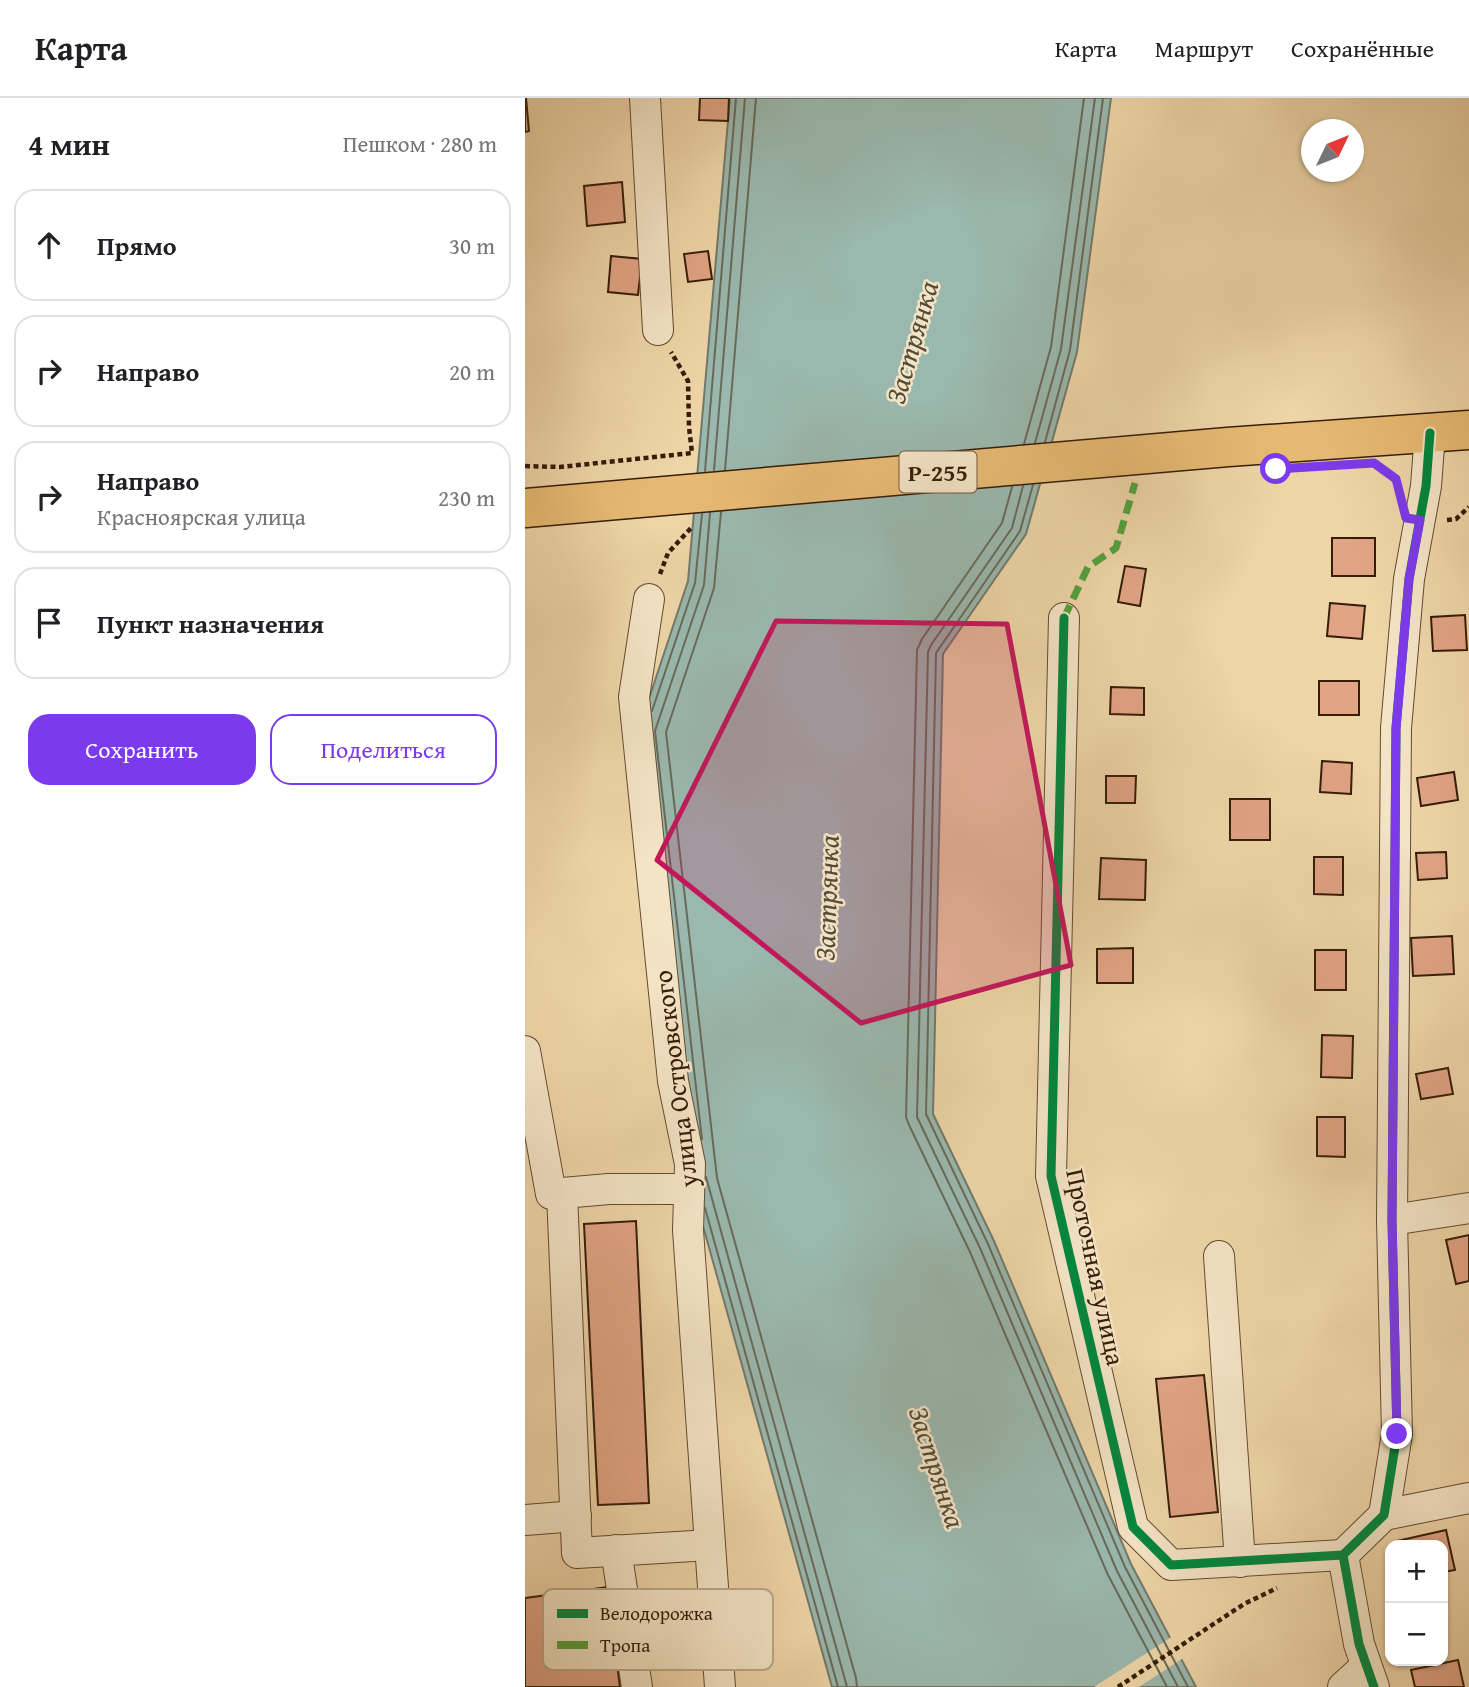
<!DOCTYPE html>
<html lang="ru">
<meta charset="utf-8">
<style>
body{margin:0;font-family:"Gentium Book Plus",serif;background:#f6f6f6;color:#202124}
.controls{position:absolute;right:21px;bottom:21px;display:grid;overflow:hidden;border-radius:14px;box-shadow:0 2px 5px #0004}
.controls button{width:63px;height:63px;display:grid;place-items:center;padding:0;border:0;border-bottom:2px solid #e0e0e0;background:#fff;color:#202124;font:35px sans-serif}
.compass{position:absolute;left:776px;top:21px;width:63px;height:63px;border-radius:50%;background:#fff;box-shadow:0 2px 5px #0004;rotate:47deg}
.stop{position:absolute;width:21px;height:21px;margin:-16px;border:5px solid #7c3aed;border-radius:50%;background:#fff}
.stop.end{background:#7c3aed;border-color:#fff;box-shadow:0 2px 7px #0008}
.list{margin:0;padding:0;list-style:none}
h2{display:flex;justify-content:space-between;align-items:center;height:91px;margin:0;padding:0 28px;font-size:30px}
h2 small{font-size:23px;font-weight:400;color:#757577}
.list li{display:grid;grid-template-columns:46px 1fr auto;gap:21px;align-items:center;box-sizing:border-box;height:112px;margin:0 14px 14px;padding:0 14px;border:2px solid #e0e0e0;border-radius:21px}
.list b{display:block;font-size:26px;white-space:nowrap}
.list p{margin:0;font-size:23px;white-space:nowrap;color:#757577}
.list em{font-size:23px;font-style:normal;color:#757577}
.actions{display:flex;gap:14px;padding:21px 28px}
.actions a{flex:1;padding:16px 0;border:2px solid #7c3aed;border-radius:21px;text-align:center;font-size:24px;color:#7c3aed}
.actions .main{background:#7c3aed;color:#fff}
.icon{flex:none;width:38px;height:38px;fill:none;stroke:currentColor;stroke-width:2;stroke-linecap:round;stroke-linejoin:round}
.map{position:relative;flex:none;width:944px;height:1589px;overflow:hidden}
header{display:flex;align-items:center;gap:42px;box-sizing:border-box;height:98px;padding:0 35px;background:#fff;border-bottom:2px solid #e0e0e0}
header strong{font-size:33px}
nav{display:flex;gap:38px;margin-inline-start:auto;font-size:24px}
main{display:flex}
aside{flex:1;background:#fff}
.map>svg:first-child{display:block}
.water{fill:#9ab8ae;stroke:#727a6c;stroke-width:2}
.pier{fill:#eed5a8}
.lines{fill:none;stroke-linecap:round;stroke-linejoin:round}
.shore{stroke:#686a5b;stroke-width:2}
.building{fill:#e1a485;stroke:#361d08;stroke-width:2}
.minor-casing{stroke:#644b30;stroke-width:32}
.highway-casing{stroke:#361d08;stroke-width:41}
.path{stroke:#361d08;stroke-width:4.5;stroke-dasharray:5 3.5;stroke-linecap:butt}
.minor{stroke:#f4e4c6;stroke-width:30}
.highway{stroke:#e7ba74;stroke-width:38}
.quiet{stroke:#53a23e;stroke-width:7;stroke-dasharray:14 7;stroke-linecap:butt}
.cycleway-casing{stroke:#f4e4c6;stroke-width:13}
.cycleway{stroke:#00873e;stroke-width:9}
.route{stroke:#7c3aed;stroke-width:9}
.marked{fill:#c2185b;fill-opacity:0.2;stroke:#c2185b;stroke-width:5;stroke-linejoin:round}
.labels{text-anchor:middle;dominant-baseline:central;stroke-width:5;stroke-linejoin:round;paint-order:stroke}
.shield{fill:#f4e4c6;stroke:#6f5941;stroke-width:2}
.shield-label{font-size:24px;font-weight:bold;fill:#361d08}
.street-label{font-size:26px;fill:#361d08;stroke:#f4e4c6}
.water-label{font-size:28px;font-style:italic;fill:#544c3a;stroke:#f4e4c6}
.key{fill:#f4e4c6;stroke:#bba88d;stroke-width:2}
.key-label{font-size:19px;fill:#361d08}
</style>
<header>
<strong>Карта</strong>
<nav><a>Карта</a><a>Маршрут</a><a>Сохранённые</a></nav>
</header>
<main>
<aside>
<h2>4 мин<small>Пешком · 280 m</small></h2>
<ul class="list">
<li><svg class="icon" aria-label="ahead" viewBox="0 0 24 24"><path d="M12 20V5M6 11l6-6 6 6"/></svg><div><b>Прямо</b></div><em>30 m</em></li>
<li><svg class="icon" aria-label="right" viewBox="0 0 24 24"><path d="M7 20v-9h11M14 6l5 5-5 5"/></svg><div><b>Направо</b></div><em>20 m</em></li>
<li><svg class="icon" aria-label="right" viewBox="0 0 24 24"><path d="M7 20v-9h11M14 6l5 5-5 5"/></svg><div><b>Направо</b><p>Красноярская улица</p></div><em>230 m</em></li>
<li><svg class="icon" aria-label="arrive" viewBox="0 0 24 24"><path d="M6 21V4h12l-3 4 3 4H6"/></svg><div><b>Пункт назначения</b></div></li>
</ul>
<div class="actions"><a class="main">Сохранить</a><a>Поделиться</a></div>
</aside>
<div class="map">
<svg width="944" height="1589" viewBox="0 0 944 1589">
<rect width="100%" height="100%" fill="#eed5a8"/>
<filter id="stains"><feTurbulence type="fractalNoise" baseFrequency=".00286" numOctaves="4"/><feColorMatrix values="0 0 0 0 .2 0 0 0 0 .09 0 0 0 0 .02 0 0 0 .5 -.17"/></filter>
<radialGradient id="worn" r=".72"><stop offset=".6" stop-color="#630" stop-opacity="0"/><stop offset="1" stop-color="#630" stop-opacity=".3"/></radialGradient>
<!-- water -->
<polygon class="water" points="205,0 586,0 552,254 501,436 418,556 408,1016 469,1143 606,1466 671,1589 307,1589 166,1085 114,631 163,483"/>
<!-- pier -->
<polygon class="pier" points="648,1538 660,1559 614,1589 569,1589"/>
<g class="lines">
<!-- shore -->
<g class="shore">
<polyline points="520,344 545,252 578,0"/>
<polyline points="510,345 536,251 570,0"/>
<polyline points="499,346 526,249 559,0"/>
<polyline points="189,372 220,0"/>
<polyline points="200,372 231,0"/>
<polyline points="180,373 211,0"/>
<polyline points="508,387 495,433 411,555 401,1016 463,1146 600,1469 663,1589"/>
<polyline points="498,388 487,430 406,547 403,554 392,1019 455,1150 592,1473 653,1589"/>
<polyline points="487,389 477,425 397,541 392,552 381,1019 384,1027 445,1154 583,1477 642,1589"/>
<polyline points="196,414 189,490 141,634 192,1080 331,1580 332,1589"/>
<polyline points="127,613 170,485 177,416"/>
<polyline points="177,1041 130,633 179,487 185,415"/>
<polyline points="181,1079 322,1589"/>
<polyline points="180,1110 313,1589"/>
</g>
</g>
<!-- building -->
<g class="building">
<polygon points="0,0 1,0 4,33 0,34"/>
<polygon points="175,0 204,0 203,23 174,22"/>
<polygon points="97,84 100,124 62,128 59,88"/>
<polygon points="183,153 187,181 163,184 159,156"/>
<polygon points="86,158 117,161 113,197 83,194"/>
<rect x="807" y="440" width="43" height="38"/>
<polygon points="600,468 621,471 615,508 593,504"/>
<polygon points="805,505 840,508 837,541 802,538"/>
<polygon points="940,517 942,552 908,553 906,519"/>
<rect x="794" y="583" width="40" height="34"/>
<polygon points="586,589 619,590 619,617 585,616"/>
<polygon points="797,663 827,665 826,696 795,694"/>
<polygon points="929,674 933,702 896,708 892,680"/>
<polygon points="581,678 611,678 610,705 581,705"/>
<rect x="705" y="701" width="40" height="41"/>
<polygon points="921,754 922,780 893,782 891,755"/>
<polygon points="789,759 818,759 818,797 789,796"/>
<polygon points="576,760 621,762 620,802 574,801"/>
<polygon points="927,838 929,876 888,878 886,840"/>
<polygon points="608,850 608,885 572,885 572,851"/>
<rect x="790" y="852" width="31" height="40"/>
<polygon points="797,937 828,938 827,980 796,979"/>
<polygon points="923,970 928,996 896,1001 891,976"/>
<polygon points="792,1019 820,1019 820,1059 792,1058"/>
<polygon points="111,1123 124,1405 73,1407 59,1126"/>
<polygon points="944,1137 944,1183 931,1186 921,1142"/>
<polygon points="679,1277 693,1414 645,1419 631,1281"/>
<polygon points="921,1432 930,1472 918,1474 918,1447 873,1447 872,1443"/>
<polygon points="82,1489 95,1589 0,1589 0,1500"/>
<polygon points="933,1562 939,1589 890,1589 886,1572"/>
</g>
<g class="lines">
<!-- minor casing -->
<g class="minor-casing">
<g id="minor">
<polyline points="120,0 133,232"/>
<polyline points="124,501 109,599 148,983 165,1066 163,1132 195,1589"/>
<polyline points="539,520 526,1078 608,1429 646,1467 818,1457"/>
<polyline points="0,953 26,1096 84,1091 164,1091"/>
<polyline points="37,1095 52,1455 185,1447"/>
<polyline points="867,1122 944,1110"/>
<polyline points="694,1158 715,1464"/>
<polyline points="859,1417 944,1400"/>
<polyline points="0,1422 51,1418"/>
<polyline points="91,1452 112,1589"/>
<polyline points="818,1589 841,1568"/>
<polyline points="849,1589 834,1546 818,1457 859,1417 872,1336 867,1122 871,630 884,481 901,388 905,335"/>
</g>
</g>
<!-- highway casing -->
<g class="highway-casing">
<polyline id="highway" points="0,410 703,349 944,332"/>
</g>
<!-- path -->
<g class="path">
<polyline points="0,368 35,369 167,355 164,329 163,283 146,254"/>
<polyline points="858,371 871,381 872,384"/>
<polyline points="922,422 931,421 944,409"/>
<polyline points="135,476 143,455 167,429"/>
<polyline points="593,1589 719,1506 752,1490"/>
</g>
<!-- minor -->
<use href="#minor" class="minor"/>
<!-- highway -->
<use href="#highway" class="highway"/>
<!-- quiet -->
<polyline class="quiet" points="539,520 563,469 591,450 610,385"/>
<!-- cycleway casing -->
<g class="cycleway-casing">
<g id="cycleway">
<polyline points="539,520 526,1078 608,1429 646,1467 818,1457"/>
<polyline points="849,1589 834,1546 818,1457 859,1417 872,1336 867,1122 871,630 884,481 901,388 905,335"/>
</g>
</g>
<!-- cycleway -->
<use href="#cycleway" class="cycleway"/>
</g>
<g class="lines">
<!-- route -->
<polyline class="route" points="751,371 849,365 871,381 881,420 895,422 884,481 871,630 867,1122 872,1336"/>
</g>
<!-- marked area -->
<path class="marked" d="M251,523L482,526L546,867L336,925L132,762Z"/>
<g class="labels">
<!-- shield labels -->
<rect class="shield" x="374.5" y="353.5" width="77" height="41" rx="5"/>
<g class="shield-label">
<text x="413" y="374">Р-255</text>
</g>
<!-- street labels -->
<g class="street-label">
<text transform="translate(150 981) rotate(-97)">улица Островского</text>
<text transform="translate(571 1169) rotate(78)">Проточная улица</text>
</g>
<!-- water labels -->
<g class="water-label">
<text transform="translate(386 244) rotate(-74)">Застрянка</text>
<text transform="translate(301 800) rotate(-88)">Застрянка</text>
<text transform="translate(413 1369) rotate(72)">Застрянка</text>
</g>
</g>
<!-- legend -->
<rect x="18" y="1491" width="230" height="81" rx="10" class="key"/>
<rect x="32" y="1511" width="31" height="9" fill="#00873e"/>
<rect x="32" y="1543" width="31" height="8" fill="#53a23e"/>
<g class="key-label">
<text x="75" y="1522">Велодорожка</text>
<text x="75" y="1554">Тропа</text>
</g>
<rect width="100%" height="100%" filter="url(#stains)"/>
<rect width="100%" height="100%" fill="url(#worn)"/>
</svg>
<div class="controls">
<button>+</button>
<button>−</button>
</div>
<svg class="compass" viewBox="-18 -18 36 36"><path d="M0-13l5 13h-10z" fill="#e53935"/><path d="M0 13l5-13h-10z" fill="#757577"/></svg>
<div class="stop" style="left:751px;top:371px"></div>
<div class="stop end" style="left:872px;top:1336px"></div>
</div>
</main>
